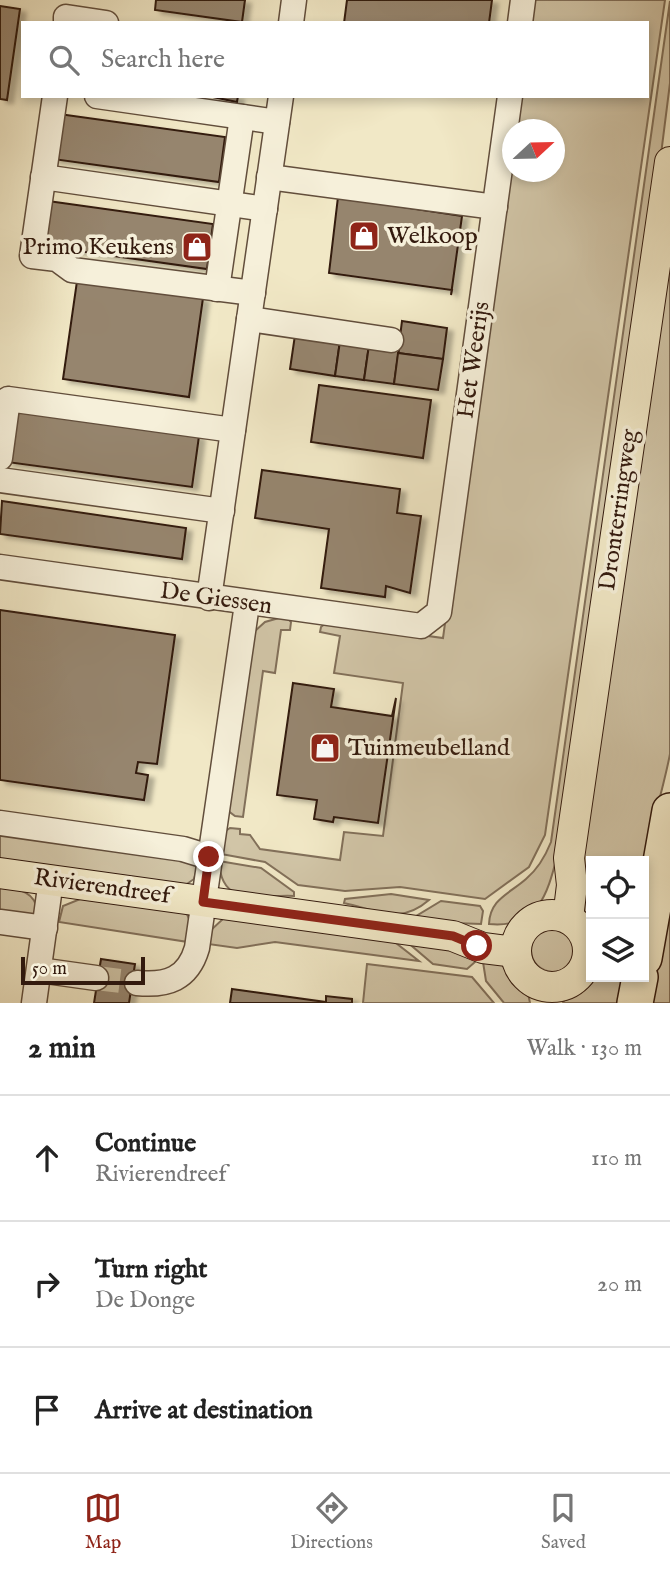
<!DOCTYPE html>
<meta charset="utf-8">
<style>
body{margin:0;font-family:"IM FELL English",serif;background:#f6f6f6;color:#222}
.controls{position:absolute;right:21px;bottom:21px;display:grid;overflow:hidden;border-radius:0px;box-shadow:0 4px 10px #0003}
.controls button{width:63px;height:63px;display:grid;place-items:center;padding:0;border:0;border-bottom:2px solid #e0e0e0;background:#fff;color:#222;font:35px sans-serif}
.compass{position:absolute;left:502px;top:119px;width:63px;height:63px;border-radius:50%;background:#fff;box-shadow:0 4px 10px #0003;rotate:68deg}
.scale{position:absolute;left:21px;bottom:18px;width:124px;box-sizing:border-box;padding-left:7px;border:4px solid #331a0e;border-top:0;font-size:19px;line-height:24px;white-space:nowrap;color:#331a0e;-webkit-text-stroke:5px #f6f0da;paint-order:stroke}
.stop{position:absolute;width:21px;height:21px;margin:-16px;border:5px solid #8f2418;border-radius:50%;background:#fff}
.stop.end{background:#8f2418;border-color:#fff;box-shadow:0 2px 7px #0008}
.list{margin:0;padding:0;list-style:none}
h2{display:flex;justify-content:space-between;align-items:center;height:91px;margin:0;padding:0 28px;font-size:30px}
h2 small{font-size:23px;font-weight:400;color:#767676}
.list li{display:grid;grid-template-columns:46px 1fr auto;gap:21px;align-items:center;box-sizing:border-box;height:126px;padding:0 28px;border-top:2px solid #e0e0e0}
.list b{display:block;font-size:26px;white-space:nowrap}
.list p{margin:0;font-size:23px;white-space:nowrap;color:#767676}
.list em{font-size:23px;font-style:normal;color:#767676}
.icon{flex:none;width:38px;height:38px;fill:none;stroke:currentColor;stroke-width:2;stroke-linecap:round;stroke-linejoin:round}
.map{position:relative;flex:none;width:670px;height:1003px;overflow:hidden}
.search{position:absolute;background:#fff;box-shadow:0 4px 10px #0003;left:21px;right:21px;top:21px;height:77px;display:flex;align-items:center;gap:18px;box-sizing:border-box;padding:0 24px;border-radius:0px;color:#767676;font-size:26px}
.sheet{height:469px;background:#fff}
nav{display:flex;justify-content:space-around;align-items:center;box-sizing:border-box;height:98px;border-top:2px solid #e0e0e0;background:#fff;font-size:19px;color:#767676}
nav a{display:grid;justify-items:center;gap:4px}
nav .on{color:#8f2418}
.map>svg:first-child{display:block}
.green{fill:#d1c5a7;stroke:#82705a;stroke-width:2}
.building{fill:#96856e;stroke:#331a0e;stroke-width:2;filter:url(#shadow)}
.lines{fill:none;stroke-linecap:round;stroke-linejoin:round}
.minor-tunnel{stroke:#cbbfa1;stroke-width:24;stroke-dasharray:24 12;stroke-linecap:butt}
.minor-casing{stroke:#624e3c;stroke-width:27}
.major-casing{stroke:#331a0e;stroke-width:32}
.highway-casing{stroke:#331a0e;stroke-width:38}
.minor{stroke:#f6f0da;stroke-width:24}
.major{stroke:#f1e8c6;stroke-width:30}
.highway{stroke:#f1e8c6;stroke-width:35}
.route{stroke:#8f2418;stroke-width:9}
.labels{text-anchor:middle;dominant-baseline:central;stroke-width:7;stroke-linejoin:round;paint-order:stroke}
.poi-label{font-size:24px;fill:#331a0e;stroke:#f6f0da;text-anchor:start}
.street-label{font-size:24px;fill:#331a0e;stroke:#f6f0da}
</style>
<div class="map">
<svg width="670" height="1003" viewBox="0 0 670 1003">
<defs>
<filter id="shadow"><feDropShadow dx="6" dy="3.5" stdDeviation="2" flood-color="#0004"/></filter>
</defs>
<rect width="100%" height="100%" fill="#f1e8c6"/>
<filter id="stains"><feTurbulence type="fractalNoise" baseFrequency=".00286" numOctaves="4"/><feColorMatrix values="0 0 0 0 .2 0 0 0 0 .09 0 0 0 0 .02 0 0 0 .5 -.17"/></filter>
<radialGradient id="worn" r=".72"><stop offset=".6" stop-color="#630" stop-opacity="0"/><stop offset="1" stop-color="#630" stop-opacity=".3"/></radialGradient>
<!-- green -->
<g class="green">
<polygon points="531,0 665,0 545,835 529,867 485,899 400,887 345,891 298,885 265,862 221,854 224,832 230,828 240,829 240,834 250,835 260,849 340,860 344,832 383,836 403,683 334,673 340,636 320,632 321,627 327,622 443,638 512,137 512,172 554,172 554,130 513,129 518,96 647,96 647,23 528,23"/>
<path d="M670,1V83L657,186L558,853C548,891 540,929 489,924C490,899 509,894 526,879C538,869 545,857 551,842Z"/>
<path d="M670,217V754C663,790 652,824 644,861H591V928L583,914L584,833Z"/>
<polygon points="286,616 291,622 290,630 281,630 275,673 263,671 243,817 235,816 227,810 255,631 265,622"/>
<polygon points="0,831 189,856 198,865 194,879 184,886 0,864"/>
<path d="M219,861L261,868L294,892V896C260,894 221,909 219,861Z"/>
<polygon points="670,875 670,1003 646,1003"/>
<path d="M0,886C19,889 35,891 38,912L32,918L0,915Z"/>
<path d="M391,894L429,900C399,926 377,910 344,903L345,899Z"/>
<polygon points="90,895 186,912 190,921 188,942 59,922 63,906"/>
<polygon points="441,901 480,906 483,911 481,924 427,922 413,918"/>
<polygon points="224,918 392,940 419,961 275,942 237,948 208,944 211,930"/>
<circle cx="553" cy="950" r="22"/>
<polygon points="406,941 477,953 475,962 467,969 433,964"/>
<polygon points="483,962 509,964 527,988 530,1003 504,1003 486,981"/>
<polygon points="367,964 472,977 494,1003 363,1003"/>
<polygon points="591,971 591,977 628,977 623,1003 563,1003 566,996"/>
</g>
<!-- building -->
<g class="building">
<polygon points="156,0 245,0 242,22 155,10"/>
<polygon points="347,0 492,0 489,23 344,23"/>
<polygon points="0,6 20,9 7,100 0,99"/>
<polygon points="208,96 238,96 237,102"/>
<polygon points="59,114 225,137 219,182 53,159"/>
<polygon points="338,197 461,216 463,209 451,295 452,290 329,273"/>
<polygon points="48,201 213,224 207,269 42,246"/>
<polygon points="77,281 203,298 189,397 63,379"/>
<polygon points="402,321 447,328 443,359 398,353"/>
<polygon points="295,335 340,341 335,376 290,369"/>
<polygon points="340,341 369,345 364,380 335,376"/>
<polygon points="369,345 399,349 394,384 364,380"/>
<polygon points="398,353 443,359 438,390 394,384"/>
<polygon points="319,385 431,400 423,458 311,442"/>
<polygon points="14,410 199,436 192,487 7,462"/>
<polygon points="262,470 400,489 397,513 421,516 410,593 386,586 385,597 321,588 329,529 255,518"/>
<polygon points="2,501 186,528 182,559 0,534"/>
<polygon points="0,610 175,635 157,764 138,762 136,773 148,775 144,800 0,780"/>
<polygon points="293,683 334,689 331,707 392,716 396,698 378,823 334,817 333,822 314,819 317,800 277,795"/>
<polygon points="101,959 135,964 129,1003 94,1003"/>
<polygon points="232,989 326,1002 326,996 352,999 352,1003 230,1003"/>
</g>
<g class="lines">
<!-- minor-tunnel -->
<polyline class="minor-tunnel" points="96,978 137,983"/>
<!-- minor casing -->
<g class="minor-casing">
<g id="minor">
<polyline points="66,23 66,17 106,23"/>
<polyline points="291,23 294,0"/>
<polyline points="520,23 523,0"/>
<polyline points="55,96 32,256 57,259 72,270 253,293"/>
<polyline points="97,96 277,122"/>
<polyline points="43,177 265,209"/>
<polyline points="269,177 495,207"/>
<polyline points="217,289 242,117"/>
<polyline points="249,319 391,340"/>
<polyline points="0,458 8,399 233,430"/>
<polyline points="0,480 222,511"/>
<polyline points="0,567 421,626 439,612 510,96"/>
<polyline points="209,598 281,96"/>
<polyline points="0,823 183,849 209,857"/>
<polyline points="0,922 45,928"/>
<polyline points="39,970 96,978"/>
<path d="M137,983C167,986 188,979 197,948L247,604"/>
<polyline points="34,1003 51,880"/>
</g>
</g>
<!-- major casing -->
<g class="major-casing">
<g id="major">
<polyline points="0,873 453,936 483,948 516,952"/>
<circle cx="552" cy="951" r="36"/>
<polyline points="568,918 572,885 569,858 670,162"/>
</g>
</g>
<!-- highway casing -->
<g class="highway-casing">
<g id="highway">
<polyline points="644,958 670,811"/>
<polyline points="635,1003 640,977"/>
</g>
</g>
<!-- minor -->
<use href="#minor" class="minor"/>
<!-- major -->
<use href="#major" class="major"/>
<!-- highway -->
<use href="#highway" class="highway"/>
</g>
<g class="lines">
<!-- route -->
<polyline class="route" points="209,857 203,902 453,936 477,946"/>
</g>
<!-- icons -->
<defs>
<g id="shop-square" transform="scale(1.575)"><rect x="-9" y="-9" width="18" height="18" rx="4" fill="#8f2418" stroke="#f6f0da"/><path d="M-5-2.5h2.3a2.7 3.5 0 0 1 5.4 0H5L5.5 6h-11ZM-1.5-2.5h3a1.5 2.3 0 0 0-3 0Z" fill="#fff"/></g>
</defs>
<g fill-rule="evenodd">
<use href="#shop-square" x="364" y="236"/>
<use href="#shop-square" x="197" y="247"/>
<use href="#shop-square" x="325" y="748"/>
</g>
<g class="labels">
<!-- poi labels -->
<g class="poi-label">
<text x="387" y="236">Welkoop</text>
<text x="174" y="247" text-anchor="end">Primo Keukens</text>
<text x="348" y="748">Tuinmeubelland</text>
</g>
<!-- street labels -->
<g class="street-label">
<text transform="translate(474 360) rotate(-82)">Het Weerijs</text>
<text transform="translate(619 510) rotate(-82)">Dronterringweg</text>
<text transform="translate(216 599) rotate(8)">De Giessen</text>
<text transform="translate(102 887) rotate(8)">Rivierendreef</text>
</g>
</g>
<rect width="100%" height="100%" filter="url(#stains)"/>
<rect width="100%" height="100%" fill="url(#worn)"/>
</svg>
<div class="controls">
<button><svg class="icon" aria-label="locate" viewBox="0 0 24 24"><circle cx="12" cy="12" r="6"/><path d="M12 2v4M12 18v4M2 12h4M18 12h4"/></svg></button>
<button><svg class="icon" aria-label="layers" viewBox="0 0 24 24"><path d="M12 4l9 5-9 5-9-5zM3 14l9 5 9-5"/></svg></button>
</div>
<svg class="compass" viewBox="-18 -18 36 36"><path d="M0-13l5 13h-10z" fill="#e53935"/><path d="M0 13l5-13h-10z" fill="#767676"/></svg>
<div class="scale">50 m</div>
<div class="stop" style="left:477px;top:946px"></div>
<div class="stop end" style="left:209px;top:857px"></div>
<div class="search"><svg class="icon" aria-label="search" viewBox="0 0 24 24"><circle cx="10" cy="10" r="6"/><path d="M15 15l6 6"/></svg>Search here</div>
</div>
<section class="sheet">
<h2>2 min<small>Walk · 130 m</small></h2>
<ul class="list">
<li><svg class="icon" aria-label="ahead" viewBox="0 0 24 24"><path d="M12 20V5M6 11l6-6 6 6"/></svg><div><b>Continue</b><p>Rivierendreef</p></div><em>110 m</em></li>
<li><svg class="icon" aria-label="right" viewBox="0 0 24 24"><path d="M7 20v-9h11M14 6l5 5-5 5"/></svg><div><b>Turn right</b><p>De Donge</p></div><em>20 m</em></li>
<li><svg class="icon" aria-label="arrive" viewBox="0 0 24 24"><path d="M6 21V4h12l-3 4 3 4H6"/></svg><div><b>Arrive at destination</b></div></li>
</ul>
</section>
<nav>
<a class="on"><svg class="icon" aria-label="map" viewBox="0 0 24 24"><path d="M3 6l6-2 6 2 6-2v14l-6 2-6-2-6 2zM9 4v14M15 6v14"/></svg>Map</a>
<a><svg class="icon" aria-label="directions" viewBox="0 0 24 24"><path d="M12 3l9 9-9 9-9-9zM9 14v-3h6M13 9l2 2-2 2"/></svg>Directions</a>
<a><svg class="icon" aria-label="saved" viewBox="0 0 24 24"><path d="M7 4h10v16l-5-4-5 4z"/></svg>Saved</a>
</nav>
